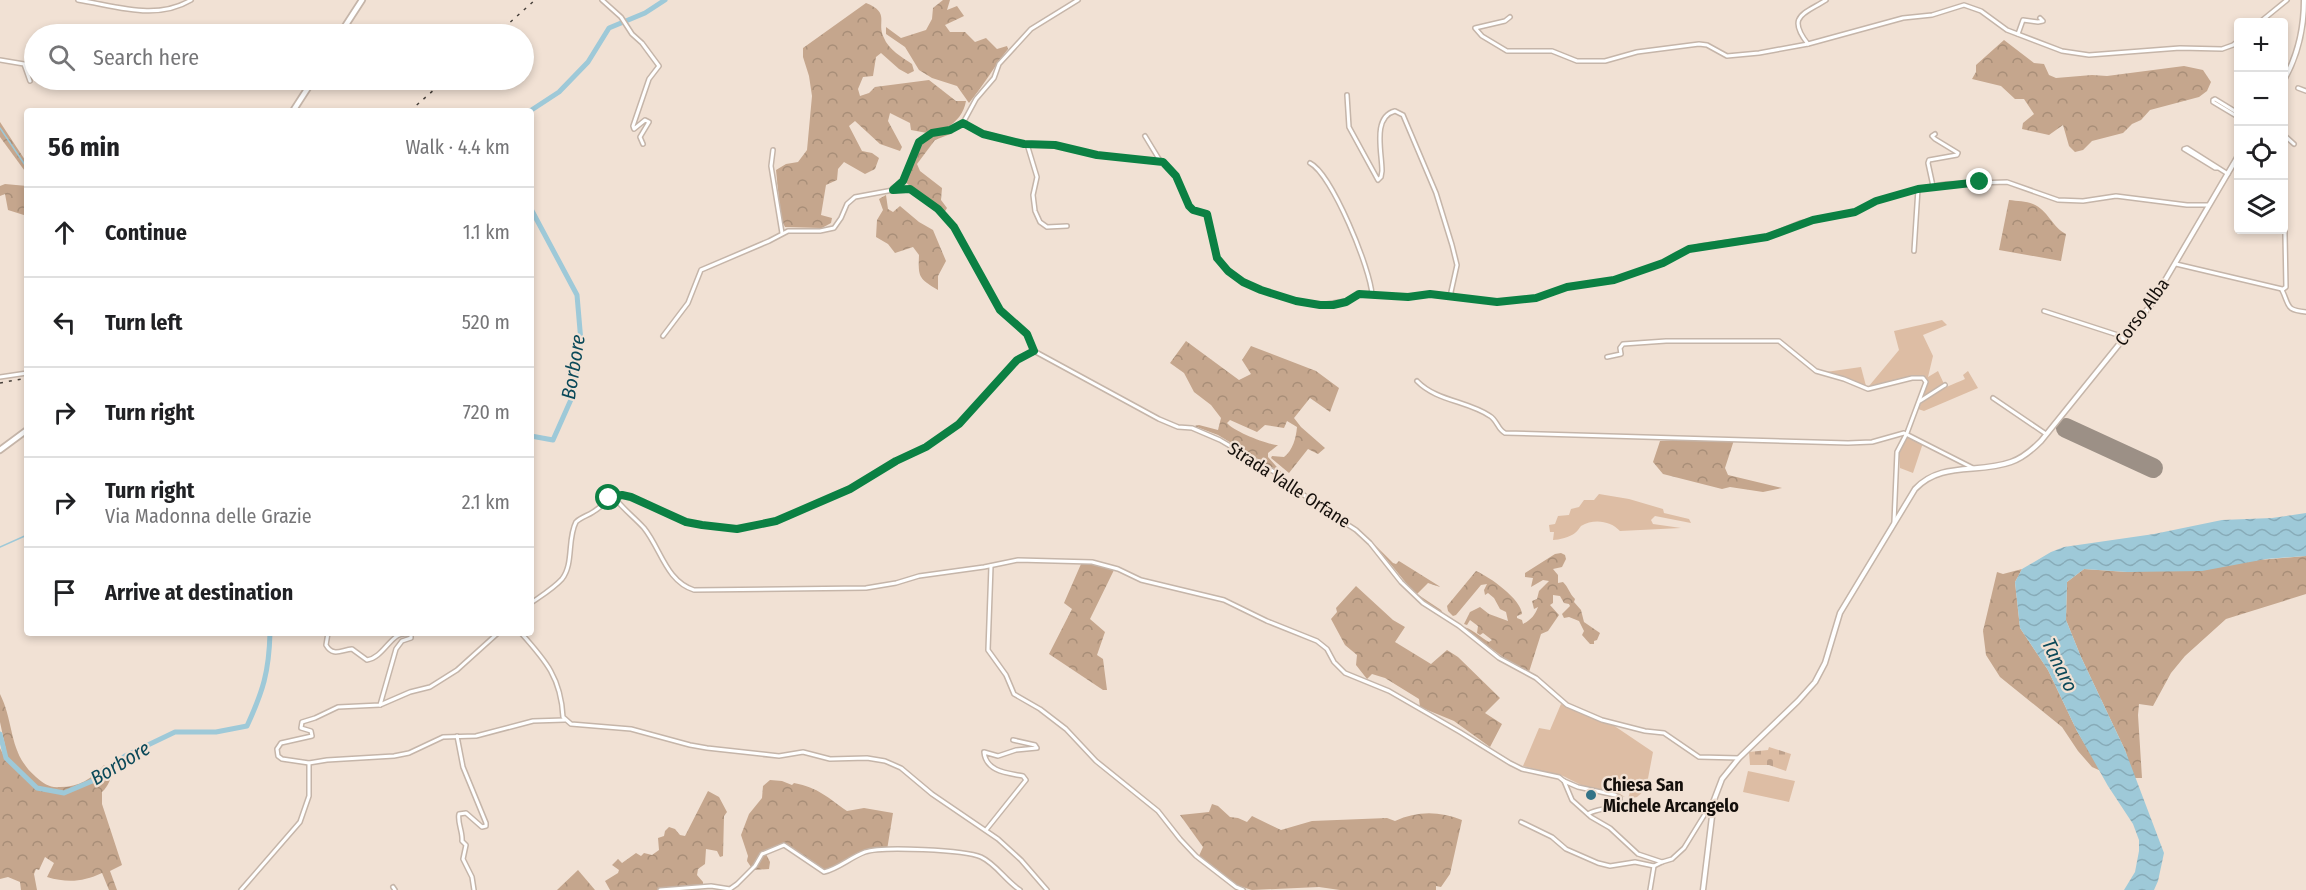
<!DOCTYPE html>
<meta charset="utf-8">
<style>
body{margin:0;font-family:"Fira Sans Condensed",sans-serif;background:#f2f2f2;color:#202124}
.controls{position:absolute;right:18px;top:18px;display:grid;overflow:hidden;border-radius:6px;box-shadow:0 3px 9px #0003}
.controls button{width:54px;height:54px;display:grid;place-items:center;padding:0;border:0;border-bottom:2px solid #e0e0e0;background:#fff;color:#202124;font:30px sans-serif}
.stop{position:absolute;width:18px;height:18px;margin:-14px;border:4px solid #0b8043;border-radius:50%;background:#fff}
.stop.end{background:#0b8043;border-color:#fff;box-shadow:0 2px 6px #0008}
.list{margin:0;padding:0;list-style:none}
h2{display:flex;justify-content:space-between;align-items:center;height:78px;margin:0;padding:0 24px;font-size:26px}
h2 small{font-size:20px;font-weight:400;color:#757577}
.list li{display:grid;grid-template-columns:39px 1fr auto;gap:18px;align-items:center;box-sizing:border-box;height:90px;padding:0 24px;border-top:2px solid #e0e0e0}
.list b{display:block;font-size:22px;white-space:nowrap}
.list p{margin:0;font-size:20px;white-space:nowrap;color:#757577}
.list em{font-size:20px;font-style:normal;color:#757577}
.icon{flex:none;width:33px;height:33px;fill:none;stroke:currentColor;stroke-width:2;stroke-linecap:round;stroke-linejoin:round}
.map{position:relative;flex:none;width:2306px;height:890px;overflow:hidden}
.search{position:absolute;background:#fff;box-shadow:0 3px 9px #0003;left:24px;top:24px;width:510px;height:66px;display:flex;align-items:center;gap:15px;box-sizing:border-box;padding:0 21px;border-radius:33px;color:#757577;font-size:22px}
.panel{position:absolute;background:#fff;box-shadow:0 3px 9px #0003;left:24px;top:108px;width:510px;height:528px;border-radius:6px}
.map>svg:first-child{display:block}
.green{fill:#ddbda4}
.forest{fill:url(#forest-crowns)}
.cemetery{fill:url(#cemetery-stones)}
.water{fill:url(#water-waves)}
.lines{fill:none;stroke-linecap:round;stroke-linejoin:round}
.stream{stroke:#9ec9d8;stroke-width:1.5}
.river{stroke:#9ec9d8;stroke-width:5}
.runway{stroke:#9c9086;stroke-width:20}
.minor-casing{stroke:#c5b5a9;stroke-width:6}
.tertiary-casing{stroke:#c5b5a9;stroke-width:7}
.secondary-casing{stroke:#c5b5a9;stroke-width:8}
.minor{stroke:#fff;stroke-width:3}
.tertiary{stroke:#fff;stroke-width:4}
.secondary{stroke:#fff;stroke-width:4.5}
.rail{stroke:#463f39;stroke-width:1.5;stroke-dasharray:3 6;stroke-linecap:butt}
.route{stroke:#0b8043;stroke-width:8}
.poi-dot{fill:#337387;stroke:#f1e1d4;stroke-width:2}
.labels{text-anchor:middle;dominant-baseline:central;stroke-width:4.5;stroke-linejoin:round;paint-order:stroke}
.street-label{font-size:18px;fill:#140f0b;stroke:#f1e1d4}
.poi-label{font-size:18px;font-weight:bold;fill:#140f0b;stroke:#f1e1d4;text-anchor:start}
.water-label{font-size:20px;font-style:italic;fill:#0b4959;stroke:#f1e1d4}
</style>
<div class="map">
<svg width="2306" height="890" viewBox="0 0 2306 890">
<defs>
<pattern id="forest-crowns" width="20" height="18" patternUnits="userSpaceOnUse" patternTransform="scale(1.5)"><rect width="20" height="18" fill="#c5a68d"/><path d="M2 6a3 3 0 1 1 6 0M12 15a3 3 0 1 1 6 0" fill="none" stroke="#a88e78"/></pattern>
<pattern id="cemetery-stones" width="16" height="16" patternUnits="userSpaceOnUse" patternTransform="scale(1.5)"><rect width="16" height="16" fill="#ddbda4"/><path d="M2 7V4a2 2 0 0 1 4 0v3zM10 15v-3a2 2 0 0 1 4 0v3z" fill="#bda18c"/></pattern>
<pattern id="water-waves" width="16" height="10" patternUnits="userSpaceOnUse" patternTransform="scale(1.5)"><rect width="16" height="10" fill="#9ec9d8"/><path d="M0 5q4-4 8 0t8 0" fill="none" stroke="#87abb8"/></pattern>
</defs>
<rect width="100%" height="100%" fill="#f1e1d4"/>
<!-- green -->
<g class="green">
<polygon points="1942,320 1947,325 1923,335 1933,356 1928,377 1938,371 1944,384 1921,399 1927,381 1921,376 1915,375 1869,386 1899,350 1894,331"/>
<polygon points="1861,367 1866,386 1826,372"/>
<path d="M1968,371L1978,388L1924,411L1918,409C1923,395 1952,385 1965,379L1963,375Z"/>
<polygon points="1907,436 1923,443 1913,473 1900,468 1899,453"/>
<path d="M1599,494L1629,499L1663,509L1664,513L1689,519L1691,523L1655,516L1651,520L1653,524L1681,528L1620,531C1611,521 1594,518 1581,526C1579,528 1578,531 1575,533C1570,537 1559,540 1553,540L1554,532H1550L1549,525L1555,524L1558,516L1569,515L1571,509L1579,507L1584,500H1594Z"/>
<polygon points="1561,704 1613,725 1653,752 1646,789 1637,797 1628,799 1632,785 1608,778 1606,785 1625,797 1581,785 1563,776 1523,766 1539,728 1550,730"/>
<polygon points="1748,771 1795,781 1789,802 1743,792"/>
</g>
<!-- forest -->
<g class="forest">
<path d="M943,0H950L947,10L957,6L964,16L945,25L950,32H965L975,42L986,38L997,49L1007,46L1008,49C994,67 983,86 969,103L957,86L932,78L919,70L905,47L886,34V27L901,38L926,30L932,19L933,8Z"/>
<path d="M866,3C891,13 876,22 884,38C888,49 903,58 912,64L914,71L908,74L899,69L881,53L876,57L873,76L863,77L858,89L860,96L869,93L875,87L929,80L956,101H966C964,113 957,121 947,128L953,133L935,140L917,164L920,171L942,188L941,200L947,208L944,213L905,182L921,142L931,136L927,133L911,130L910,123L890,113L888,121L902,147L900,151L880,144L855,121L849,126L862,151L872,153L879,158L875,169L865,174L844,162L838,169L837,180L826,185L821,215L832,218L831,223L822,228L785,227L781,219L776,170L786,164L798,162L807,150L812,96L809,76L803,57V48Z"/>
<polygon points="2004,40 2034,63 2044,64 2049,75 2056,78 2092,75 2107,76 2184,66 2203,70 2211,82 2207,91 2199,97 2150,110 2141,120 2132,124 2123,133 2092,141 2083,150 2075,152 2069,146 2063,125 2049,135 2022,129 2023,123 2034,114 2024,99 2015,99 2001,86 1972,79 1976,72 1976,65"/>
<polygon points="0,122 27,163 27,174 0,137"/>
<polygon points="5,184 27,186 27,216 8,210 5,194 0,196 0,186"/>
<path d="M886,195L888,209L893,212L900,206L919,222L933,230L946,261L938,276V290C919,278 918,278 919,255L913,247L895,253L888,244L876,237L877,220L883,210L879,199Z"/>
<path d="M2009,200C2017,201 2026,201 2033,204C2048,210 2052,227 2066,234L2061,261L1999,250Z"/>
<path d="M1186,341L1239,380L1251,374L1242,360L1251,346L1316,371L1339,388L1330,412L1310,398L1294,418L1301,427L1325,448L1318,454L1308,449L1289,473L1271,458L1272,456L1284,457C1293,450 1296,438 1297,427L1287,421L1284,428L1265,425L1257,432L1230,420L1227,423C1233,431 1268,445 1278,445L1268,453V457L1283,474L1218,435L1194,426L1199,425L1218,430L1221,418L1211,405L1194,392L1184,373L1170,363Z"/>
<polygon points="1699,438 1734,440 1725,468 1728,475 1782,488 1763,492 1730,487 1722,489 1663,474 1653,462 1660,441"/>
<polygon points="1374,544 1393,563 1396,564 1399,561 1439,586 1440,587 1428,583 1417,594 1441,610 1444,615 1416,595"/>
<path d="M1561,553L1565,555L1566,559L1562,567L1553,569L1558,575V583L1563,582C1569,588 1569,593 1575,599L1574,602L1581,610L1584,622L1600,633L1597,640L1594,641V644H1590L1582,635L1584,631L1579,621L1569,617L1564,618L1562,614L1570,606L1569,604L1564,603L1560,596L1553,595V603L1550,605L1559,615L1548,631L1541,634L1529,672L1527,671L1507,660L1462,627C1469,626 1481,638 1489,642L1492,640L1483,633L1480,635L1477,633L1478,626L1470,620L1467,625L1464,624L1470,612L1480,607L1489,614L1508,621L1506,612L1500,609L1494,598L1488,593L1485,595L1484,590L1487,584L1481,585L1456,615L1453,616L1448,611L1447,606L1476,571C1490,577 1521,599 1522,614L1517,616V618L1522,620L1523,624C1531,620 1535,615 1538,607L1534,609L1532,601L1537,599L1539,591L1549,581L1543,580L1531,587L1533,578L1525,577V573L1555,554Z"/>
<polygon points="2306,556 2306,594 2226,619 2185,656 2171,673 2153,706 2139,704 2138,715 2142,778 2134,778 2125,750 2081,657 2066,620 2067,582 2084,569 2127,572"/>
<polygon points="1081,564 1090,564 1114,570 1090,619 1105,632 1097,655 1103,659 1107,690 1103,690 1049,654 1072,609 1064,603"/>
<polygon points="2022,569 2015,582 2020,628 2048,670 2077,731 2101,771 2092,767 2078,751 2062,727 2000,677 1986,655 1983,631 1997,572 2003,574"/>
<polygon points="1356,586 1393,620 1405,627 1395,642 1431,664 1447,650 1458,657 1500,698 1485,713 1502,724 1490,747 1454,721 1420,707 1419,699 1385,678 1372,674 1367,679 1356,665 1357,655 1345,645 1331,619 1337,612 1336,608"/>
<path d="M0,694C15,724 8,753 36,777C44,784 50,788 60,787C79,787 92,779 104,765L115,772C109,779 109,786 102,792V804L122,865L110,871L117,890H109L102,873C83,882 67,883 47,877L54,863L45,857L39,870L36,869L34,874L37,890H21L20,882L8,877L0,879V748L4,756L7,755L0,722Z"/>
<path d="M770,780L782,781L792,785L794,783C819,788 827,797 847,811L864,808L893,813L887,850C861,851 847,865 824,872L784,845L765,852L770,862L769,869L753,870L747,861L748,856L741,835L749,814L762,798L763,786Z"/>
<polygon points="708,791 719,797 727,812 724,816 723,856 720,857 717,851 706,849 705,864 698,869 697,875 703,882 703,886 660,890 610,890 605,881 618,873 619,870 612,865 618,859 622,863 636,853 641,856 644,853 652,855 659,850 658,838 664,836 665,831 669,827 675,829 680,835 685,836"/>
<path d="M1212,804L1218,806L1230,817L1238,818L1247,822L1252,816L1281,830L1312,821L1387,818L1395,821C1417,811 1439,811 1462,820L1450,874L1441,887L1436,886V890H1340L1319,887L1252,890L1233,884L1217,869L1198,858L1203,847L1180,815L1209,812Z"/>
<polygon points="578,870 595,890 557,890"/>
</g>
<!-- cemetery -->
<polygon class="cemetery" points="1769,747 1791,754 1786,771 1769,765 1750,765 1749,752 1768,750"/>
<!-- water -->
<polygon class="water" points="2306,513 2306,556 2266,559 2202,571 2127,572 2084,569 2067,582 2066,620 2081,657 2125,750 2164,853 2158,881 2154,890 2124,890 2135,872 2139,851 2139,840 2133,824 2108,786 2077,731 2048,670 2020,628 2015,582 2022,569 2051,552 2064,547 2154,534 2222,520 2272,518"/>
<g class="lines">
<!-- stream -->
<g class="stream">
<polyline points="0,128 27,168"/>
<polyline points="0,547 27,535"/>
</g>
<!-- river -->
<g class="river">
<polyline points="530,111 559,92 588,62 609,28 645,13 665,0"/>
<polyline points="531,209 577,295 581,342 573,395 553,440 531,436"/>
<path d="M0,734L6,758L37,788L64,793L97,779L125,756L175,732H216L247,726C263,691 269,672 270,633"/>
</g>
<!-- runway -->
<polyline class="runway" points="2066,428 2153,468"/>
<!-- minor casing -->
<g class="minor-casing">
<g id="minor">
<path d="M78,0C116,6 156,21 191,0"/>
<polyline points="602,0 621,17 632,34 642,43 659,66 649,79 633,126 634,129 645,120 649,122 640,137 643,144"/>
<polyline points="1510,17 1505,21 1475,28 1482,36 1507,51 1552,51 1577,61 1605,61 1637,52 1699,44 1707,45 1727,56 1759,53 1808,44 1903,18 1932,15 1964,5 1981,11 2007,30 2062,51 2089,55 2180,48 2222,49 2233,45 2238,41"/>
<polyline points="2260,22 2287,0"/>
<polyline points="2018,34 2023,20 2038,22 2043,21 2040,18"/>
<path d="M1808,44C1786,16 1804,14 1826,0"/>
<polyline points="0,60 24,64 30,81"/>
<polyline points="2298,88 2306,91"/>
<path d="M1347,95L1349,127L1378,180L1381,177L1382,171C1382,152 1372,117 1395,111L1403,115L1436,193L1452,245L1457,265L1451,292L1452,297"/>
<polyline points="2238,113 2215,99 2213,100 2213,102 2238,117"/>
<polyline points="963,123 983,134 1024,144 1055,145 1097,155 1162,162"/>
<polyline points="2284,135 2294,144"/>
<polyline points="1145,136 1159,159 1176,176 1189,206 1193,210 1207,214 1217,258 1228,271 1243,282 1261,290 1296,301 1320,305 1346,301 1361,294 1408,297 1430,294 1497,302 1536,298 1567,287 1614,280 1663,263 1677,254 1700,246 1767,237 1800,223 1855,212 1876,201 1918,189 1946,184 2007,182 2058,200 2083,201 2116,196 2187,205 2209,205"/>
<polyline points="1027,144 1037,177 1033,195 1035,211 1040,222 1047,227 1067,226"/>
<polyline points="773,150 771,166 782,233"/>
<path d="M1310,163C1332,174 1371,270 1372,295"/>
<polyline points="2217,168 2215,168 2184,149 2187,148 2228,174"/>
<path d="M2284,183L2286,287L2282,290C2290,306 2285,310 2306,312"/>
<polyline points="1933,186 1928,163 1929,160 1957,155 1958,153 1935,139 1932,136 1935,134"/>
<polyline points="1914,251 1918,189"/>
<polyline points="2176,264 2282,289"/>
<polyline points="2044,311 2124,337"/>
<polyline points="663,336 688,303 701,270 769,241 788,231 820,231 834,228 841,218 847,204 855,197 893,190"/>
<polyline points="1034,351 1159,419 1178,427 1192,428 1220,440 1276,473 1314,503 1356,530 1370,543 1401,582 1423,603 1459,626 1499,658 1536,678 1567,705 1602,720 1645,731 1664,733 1699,757 1739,758"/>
<polyline points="1034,351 1027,334 1000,310 954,227 938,209 914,192 905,188 895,191 893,188 903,181 919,142 931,133 950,130 963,123 976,99 994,78 999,64 1031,29 1078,0"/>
<polyline points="1607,357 1621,354 1620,348 1623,344 1666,341 1779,341 1816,371 1844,379 1868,389 1912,378 1923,378 1926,382 1907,433 1897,452 1894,522"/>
<polyline points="0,377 27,373"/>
<path d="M1417,381C1436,401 1468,401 1490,416C1497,420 1498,430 1505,433L1848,443L1872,442L1904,433L1973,468"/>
<polyline points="1993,398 2046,434"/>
<polyline points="1920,401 1945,385"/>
<path d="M614,497C623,509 634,517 644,528C661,549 666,581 694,590L866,588L896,583L919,576L984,567L1018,560L1092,562L1118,569L1141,580L1224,600L1267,621L1317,641L1327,649L1334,662L1345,673L1389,691L1460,732L1510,763L1522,769L1559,777L1564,781L1572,800L1591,817L1610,828L1638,854L1662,862L1672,859L1684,848L1713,801"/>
<polyline points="991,566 988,650 1006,675 1014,694 1040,709 1066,729 1096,761 1158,811 1180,839 1196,856 1236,887 1243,890"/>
<path d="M531,603C541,596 554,588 562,579C574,564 567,539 576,522C581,517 587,516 593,512C608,503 610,492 631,497L686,522L702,525L737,529L775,521L851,489L896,461L926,447L959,424L1017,360L1034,351"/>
<path d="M328,633L326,645C333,657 341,650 352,649L367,660C386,657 392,627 411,635V638L402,641L396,649L380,705"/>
<polyline points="498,633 457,670 430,687 410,692 380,705 338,707 315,718 302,722 301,728 311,731 312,736 281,743 277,749 278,756 282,759 309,763 327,760 394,756 409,753 443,737 476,736 533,721 565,720"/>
<path d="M521,633C546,661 561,678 563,717L571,724L631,729L690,745L707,748L779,756L803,752L830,759L867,758L885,761L901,768L932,794L998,839L1021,860L1047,890"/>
<path d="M457,736L463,767L486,823V826L482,827L466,813L459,814C457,822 463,832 462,841L466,845L463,859L472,877L474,890"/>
<path d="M1564,781L1578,787L1615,795L1620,798V803C1610,811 1599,807 1588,814"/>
<polyline points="1521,822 1552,837 1566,849 1598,863 1610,866 1635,862 1654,866 1662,862"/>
<path d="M986,830L1026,780L1023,776C1008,773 986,772 984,752L998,756L1016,750L1037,748L1035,745L1013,740"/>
<polyline points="393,887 395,890"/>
<polyline points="241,890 300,822 309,796 309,763"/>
<path d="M660,890L711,886L730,889L737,884L755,866L762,854L784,845L824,872C838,869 851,857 865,852C882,846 965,850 981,857C996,864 1006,881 1020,890"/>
<polyline points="1650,890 1654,866"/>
</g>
</g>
<!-- tertiary casing -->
<g class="tertiary-casing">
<g id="tertiary">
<path d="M2284,80C2298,55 2304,29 2304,0"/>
<path d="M1703,890L1714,800L1722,779L1739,758L1798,701L1815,682L1825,663L1840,613L1915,489C1941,461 1978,474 2011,462C2023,458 2032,450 2041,441L2150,306L2238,156"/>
</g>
</g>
<!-- secondary casing -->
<g class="secondary-casing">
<g id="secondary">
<polyline points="340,34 362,0"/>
<polyline points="293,111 313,80"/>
<polyline points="0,450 27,430"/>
</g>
</g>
<!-- minor -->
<use href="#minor" class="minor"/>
<!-- tertiary -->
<use href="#tertiary" class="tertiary"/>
<!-- secondary -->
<use href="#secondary" class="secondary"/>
<!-- rail -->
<g class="rail">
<polyline points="497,34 535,0"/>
<polyline points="410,111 445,80"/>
<polyline points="0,383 27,378"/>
</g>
</g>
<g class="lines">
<!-- route -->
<polyline class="route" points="609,498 622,495 631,497 686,522 702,525 737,529 776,521 850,489 896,461 926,447 959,424 1017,360 1034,351 1027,334 1000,310 954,227 938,209 910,189 893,190 903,181 919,142 932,133 950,130 963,123 983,134 1024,144 1055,145 1097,155 1163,162 1176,176 1189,206 1193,210 1207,214 1217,258 1228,271 1243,282 1261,290 1296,301 1320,305 1333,305 1346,302 1359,294 1408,297 1430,294 1497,302 1536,298 1567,287 1614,280 1663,263 1689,249 1767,237 1813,220 1855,212 1876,201 1918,189 1980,182"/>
</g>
<!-- markers -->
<circle class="poi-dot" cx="1591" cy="795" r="6"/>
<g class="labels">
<!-- street labels -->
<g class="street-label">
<text transform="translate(2142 312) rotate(-54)">Corso Alba</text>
<text transform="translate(1289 485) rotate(33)">Strada Valle Orfane</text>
</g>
<!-- poi labels -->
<g class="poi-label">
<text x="1603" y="785">Chiesa San<tspan x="1603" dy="21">Michele Arcangelo</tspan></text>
</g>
<!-- water labels -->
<g class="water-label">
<text transform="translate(573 367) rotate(-81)">Borbore</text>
<text transform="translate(2060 665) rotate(64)">Tanaro</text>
<text transform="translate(120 763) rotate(-31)">Borbore</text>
</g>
</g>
</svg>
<div class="controls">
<button>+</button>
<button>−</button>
<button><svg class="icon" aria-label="locate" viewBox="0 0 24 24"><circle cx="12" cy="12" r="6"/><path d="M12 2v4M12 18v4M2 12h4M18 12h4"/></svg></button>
<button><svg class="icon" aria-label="layers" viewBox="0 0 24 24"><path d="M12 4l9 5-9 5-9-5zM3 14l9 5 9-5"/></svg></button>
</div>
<div class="stop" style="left:609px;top:498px"></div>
<div class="stop end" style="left:1980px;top:182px"></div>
<div class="search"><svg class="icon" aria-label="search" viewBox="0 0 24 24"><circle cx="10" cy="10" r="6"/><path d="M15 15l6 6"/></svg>Search here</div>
<section class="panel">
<h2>56 min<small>Walk · 4.4 km</small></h2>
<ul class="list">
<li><svg class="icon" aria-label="ahead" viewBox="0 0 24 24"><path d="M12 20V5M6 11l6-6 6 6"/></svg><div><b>Continue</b></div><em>1.1 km</em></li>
<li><svg class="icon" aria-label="left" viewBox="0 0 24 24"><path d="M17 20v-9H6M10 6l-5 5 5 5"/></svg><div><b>Turn left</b></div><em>520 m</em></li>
<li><svg class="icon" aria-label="right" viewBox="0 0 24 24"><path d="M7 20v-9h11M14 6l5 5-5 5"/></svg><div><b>Turn right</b></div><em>720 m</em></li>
<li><svg class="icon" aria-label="right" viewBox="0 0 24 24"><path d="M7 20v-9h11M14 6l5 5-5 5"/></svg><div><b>Turn right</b><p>Via Madonna delle Grazie</p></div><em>2.1 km</em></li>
<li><svg class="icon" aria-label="arrive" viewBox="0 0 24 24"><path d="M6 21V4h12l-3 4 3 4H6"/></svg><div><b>Arrive at destination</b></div></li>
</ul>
</section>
</div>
